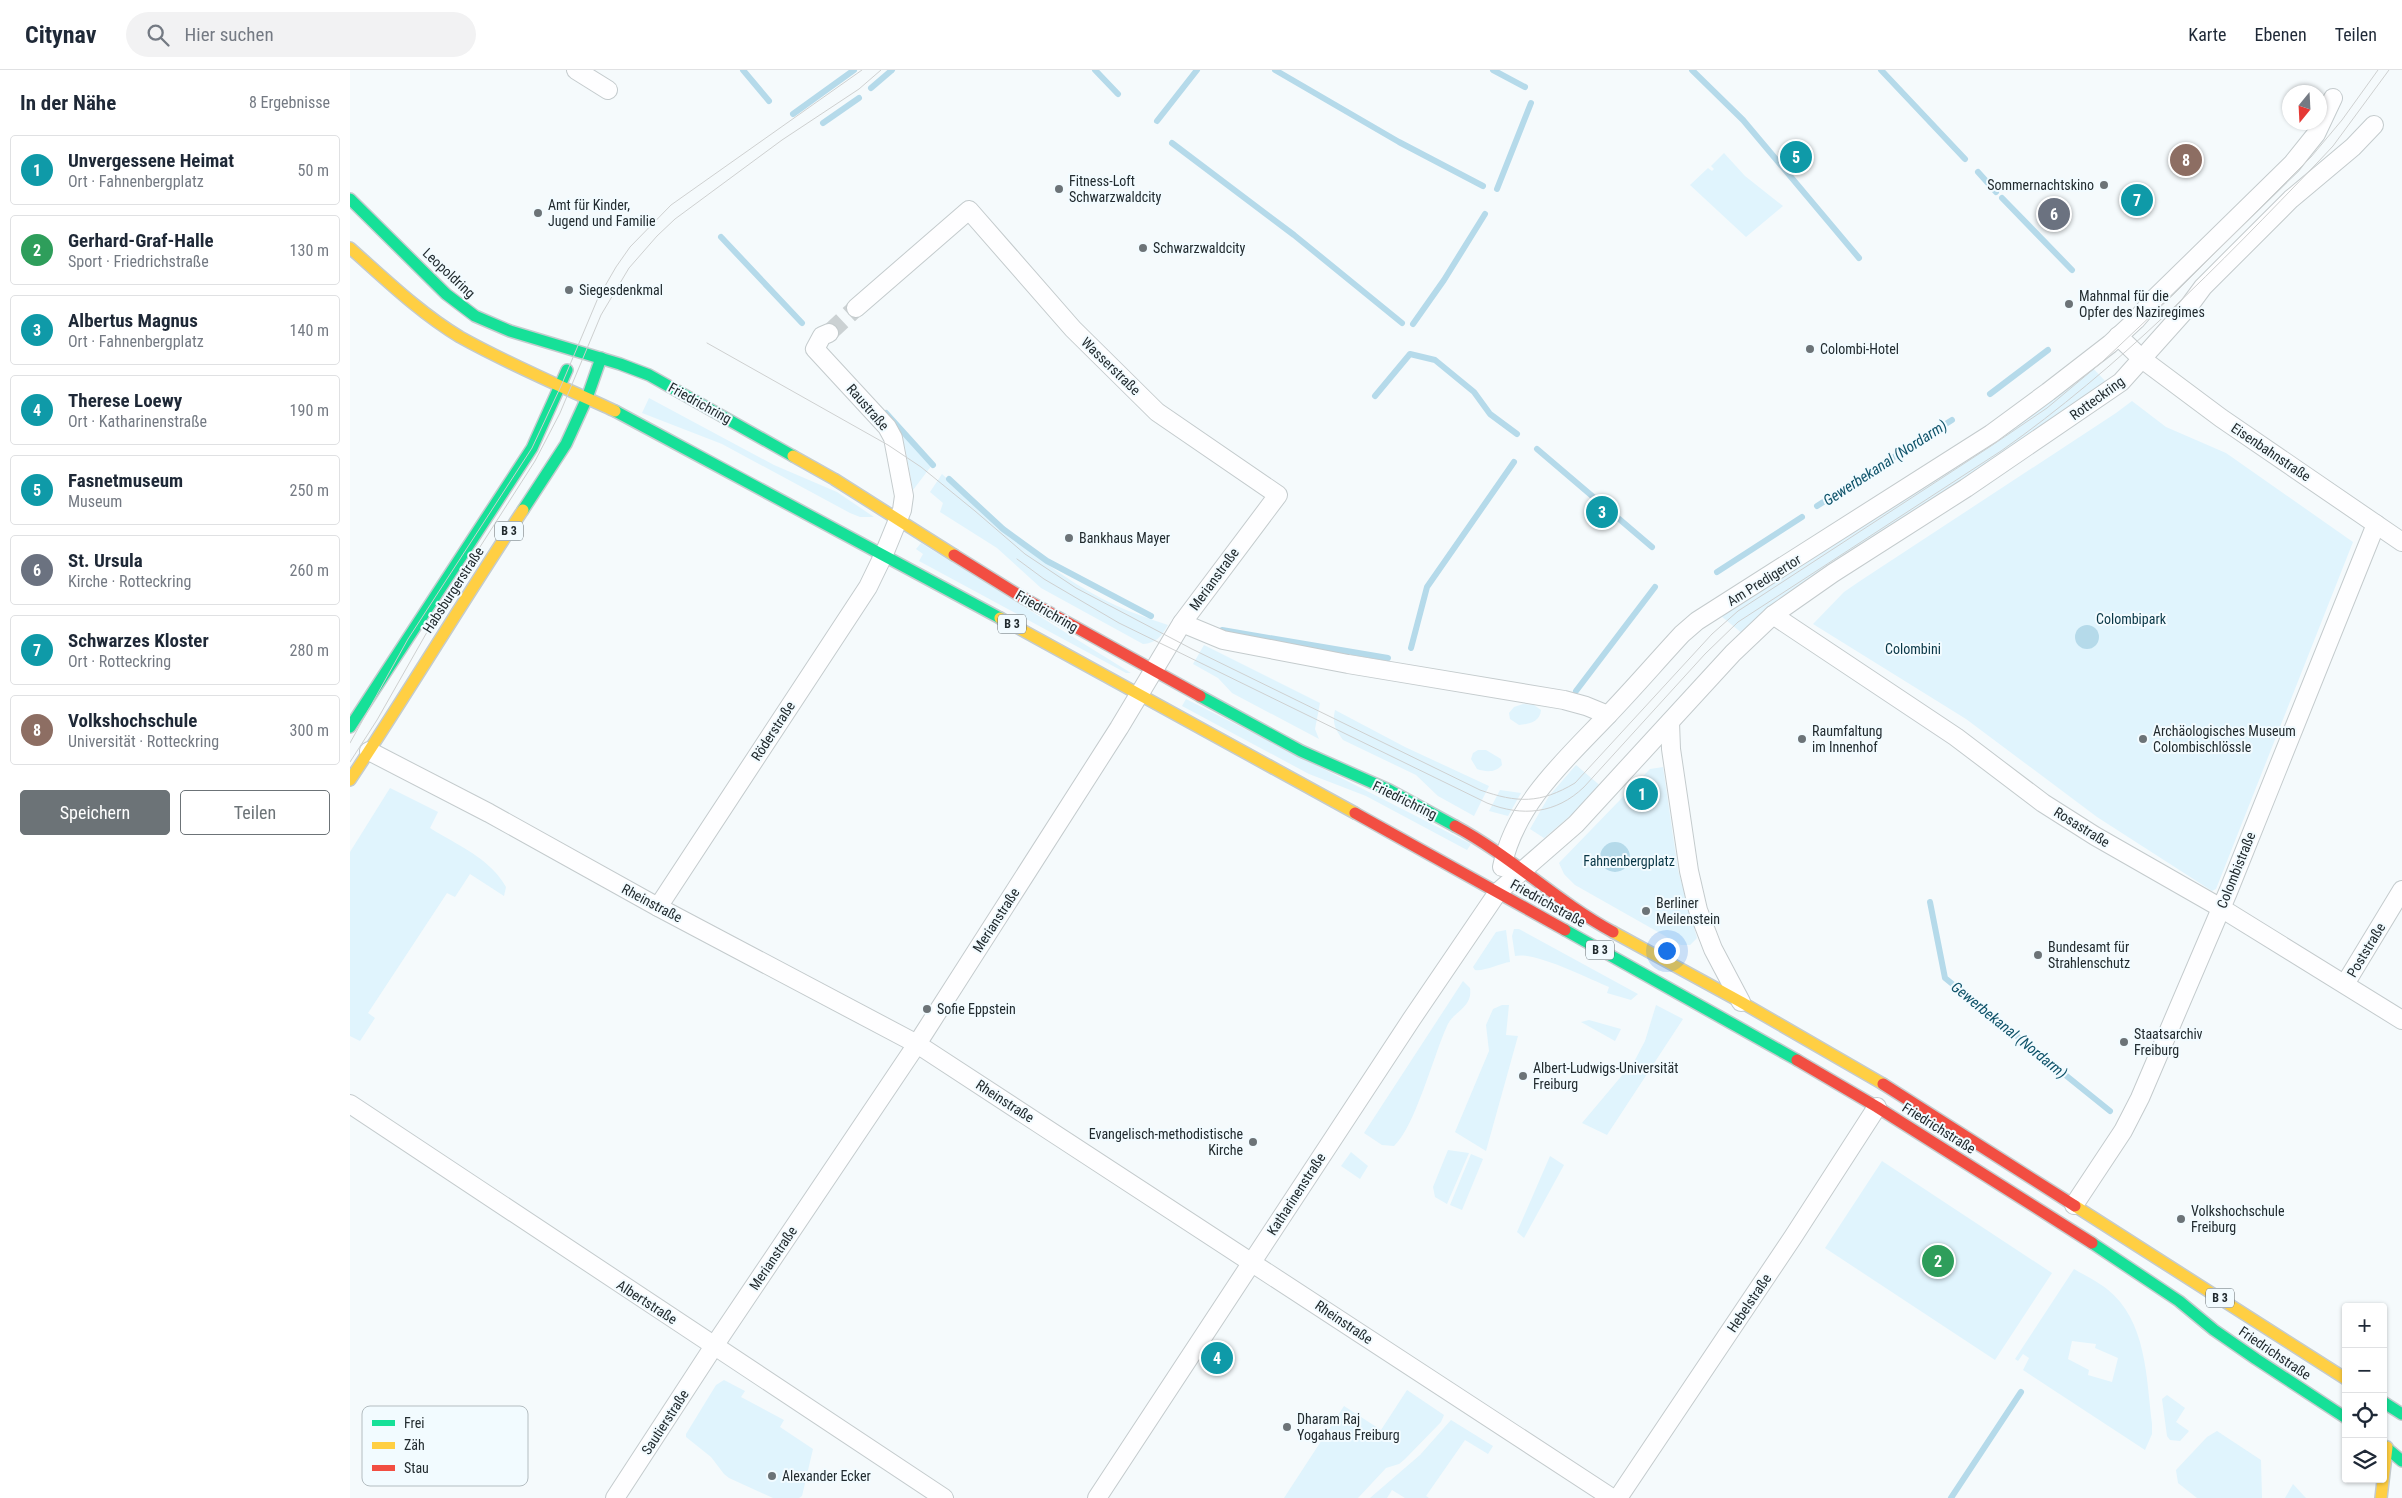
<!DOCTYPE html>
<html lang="de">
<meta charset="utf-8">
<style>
body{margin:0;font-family:"Roboto Condensed",sans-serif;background:#f2f2f3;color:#1f2937}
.controls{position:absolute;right:15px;bottom:15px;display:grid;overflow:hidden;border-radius:5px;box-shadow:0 1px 4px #0004}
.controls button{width:45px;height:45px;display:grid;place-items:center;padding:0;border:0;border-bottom:1px solid #e0e1e3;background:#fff;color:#1f2937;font:25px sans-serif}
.compass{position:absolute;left:1932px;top:15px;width:45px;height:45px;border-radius:50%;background:#fff;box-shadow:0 1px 4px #0004;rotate:198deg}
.you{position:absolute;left:1316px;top:880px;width:18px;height:18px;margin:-12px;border:4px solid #fff;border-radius:50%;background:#1a73e8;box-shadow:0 0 0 8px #1a73e833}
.badge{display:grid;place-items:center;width:32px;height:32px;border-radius:50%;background:#6c7377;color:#fff;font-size:16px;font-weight:700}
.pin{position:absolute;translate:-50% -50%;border:2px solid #fff;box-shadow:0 1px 5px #0006}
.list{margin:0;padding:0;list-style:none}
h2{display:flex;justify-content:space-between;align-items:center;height:65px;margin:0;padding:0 20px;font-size:21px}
h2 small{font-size:16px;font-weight:400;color:#747a83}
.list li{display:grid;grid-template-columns:32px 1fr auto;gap:15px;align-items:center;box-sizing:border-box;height:70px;margin:0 10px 10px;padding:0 10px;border:1px solid #e0e1e3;border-radius:5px}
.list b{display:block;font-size:19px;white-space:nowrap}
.list p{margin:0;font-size:16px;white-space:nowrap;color:#747a83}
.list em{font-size:16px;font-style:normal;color:#747a83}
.actions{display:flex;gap:10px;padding:15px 20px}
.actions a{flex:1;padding:11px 0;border:1px solid #6c7377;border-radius:5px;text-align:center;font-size:18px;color:#6c7377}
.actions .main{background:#6c7377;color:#fff}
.icon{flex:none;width:28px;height:28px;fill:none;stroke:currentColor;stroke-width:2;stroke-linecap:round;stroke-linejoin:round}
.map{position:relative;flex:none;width:2052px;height:1428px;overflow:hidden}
header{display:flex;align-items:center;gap:30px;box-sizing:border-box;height:70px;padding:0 25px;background:#fff;border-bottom:1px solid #e0e1e3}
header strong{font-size:24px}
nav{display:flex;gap:28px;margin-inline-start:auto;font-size:18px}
.search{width:350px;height:45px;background:#f2f2f3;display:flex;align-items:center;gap:12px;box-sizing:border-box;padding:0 18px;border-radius:28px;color:#747a83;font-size:19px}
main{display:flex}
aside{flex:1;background:#fff}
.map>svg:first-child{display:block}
.green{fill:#e0f4fd;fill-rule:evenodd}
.water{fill:#b5daea}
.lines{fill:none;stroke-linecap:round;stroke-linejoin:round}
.stream{stroke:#b5daea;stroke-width:6}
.street-tunnel{stroke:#cbd1d3;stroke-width:18;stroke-dasharray:18 9;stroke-linecap:butt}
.street-casing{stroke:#c4cbcd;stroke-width:20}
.fast-casing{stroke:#c4cbcd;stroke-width:14}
.slow-casing{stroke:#c4cbcd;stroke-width:14}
.jam-casing{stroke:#c4cbcd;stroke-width:14}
.street{stroke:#fefeff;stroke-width:18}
.fast{stroke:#16e098;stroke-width:11}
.slow{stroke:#ffcf43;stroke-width:11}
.jam{stroke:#f24e42;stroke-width:11}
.tram{stroke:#ced0d0;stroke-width:1}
.poi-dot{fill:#6c7377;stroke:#f2fbff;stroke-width:2}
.labels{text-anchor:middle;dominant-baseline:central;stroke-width:4;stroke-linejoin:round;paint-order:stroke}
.shield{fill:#f2fbff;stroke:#60696d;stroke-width:1}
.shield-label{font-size:12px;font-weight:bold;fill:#222b2f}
.poi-label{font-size:14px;fill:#222b2f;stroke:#f2fbff;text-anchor:start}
.street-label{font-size:14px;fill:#222b2f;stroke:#f2fbff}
.park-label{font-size:14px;fill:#083646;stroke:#f2fbff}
.water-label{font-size:15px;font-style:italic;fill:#0f536a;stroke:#f2fbff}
.key{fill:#f2fbff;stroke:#b4bdc1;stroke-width:1}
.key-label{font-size:14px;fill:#222b2f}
</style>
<header>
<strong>Citynav</strong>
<div class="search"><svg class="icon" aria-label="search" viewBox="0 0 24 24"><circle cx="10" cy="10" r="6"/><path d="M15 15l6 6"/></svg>Hier suchen</div>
<nav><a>Karte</a><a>Ebenen</a><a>Teilen</a></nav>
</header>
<main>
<aside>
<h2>In der Nähe<small>8 Ergebnisse</small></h2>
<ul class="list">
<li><span class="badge" style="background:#0f9aa8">1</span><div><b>Unvergessene Heimat</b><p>Ort · Fahnenbergplatz</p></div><em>50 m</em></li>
<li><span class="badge" style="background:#2e9e5b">2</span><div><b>Gerhard-Graf-Halle</b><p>Sport · Friedrichstraße</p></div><em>130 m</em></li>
<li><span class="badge" style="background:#0f9aa8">3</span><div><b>Albertus Magnus</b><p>Ort · Fahnenbergplatz</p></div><em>140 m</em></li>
<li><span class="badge" style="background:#0f9aa8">4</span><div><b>Therese Loewy</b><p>Ort · Katharinenstraße</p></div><em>190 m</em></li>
<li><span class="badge" style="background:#0f9aa8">5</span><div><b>Fasnetmuseum</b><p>Museum</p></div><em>250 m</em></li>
<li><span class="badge" style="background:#6b7280">6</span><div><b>St. Ursula</b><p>Kirche · Rotteckring</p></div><em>260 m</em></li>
<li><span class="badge" style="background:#0f9aa8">7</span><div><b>Schwarzes Kloster</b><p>Ort · Rotteckring</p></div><em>280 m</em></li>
<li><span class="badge" style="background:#8d6e63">8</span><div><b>Volkshochschule</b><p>Universität · Rotteckring</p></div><em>300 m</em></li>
</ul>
<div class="actions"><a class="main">Speichern</a><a>Teilen</a></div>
</aside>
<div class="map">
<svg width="2052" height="1428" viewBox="0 0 2052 1428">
<rect width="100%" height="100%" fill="#f5fafc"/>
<!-- green -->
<g class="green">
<polygon points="1374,83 1395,106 1433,136 1396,167 1340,115 1358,98 1362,101 1364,99 1361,96"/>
<polygon points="1741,296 1757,313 1393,564 1371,546"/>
<polygon points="299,328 424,395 487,422 524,447 510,447 500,443 372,374 292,343"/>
<polygon points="1782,331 1816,357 1876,383 2003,472 1866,819 1862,821 1747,747 1616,649 1463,554 1494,522 1510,511 1766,343"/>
<polygon points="551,363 582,395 563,420 555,377 549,364"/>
<path d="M592,404C645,452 699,504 765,535C782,543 800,549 818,555C811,567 806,573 793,574L691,518L647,478L590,442L593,433L580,422Z"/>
<polygon points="571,473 781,603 776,603 569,491 573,484 566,479"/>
<polygon points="854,575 970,633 965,659 969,669 882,623 868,608 843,594"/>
<polygon points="836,629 1121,774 1117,780 1016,726 959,704 832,636"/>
<path d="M1173,634L1184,635L1191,640C1190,652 1179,654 1169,655L1160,649L1159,643L1164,637Z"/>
<path d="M985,640L1055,677L1139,716L1124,746L1088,726L1066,705L993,670C985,659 982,653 985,640Z"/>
<path d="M1128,680H1136L1151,689L1152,695C1145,703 1136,702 1127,699L1121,689L1123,683Z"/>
<polygon points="1226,695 1253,718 1194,768 1180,759 1199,726"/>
<polygon points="1313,697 1328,800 1347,868 1340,875 1331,875 1225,815 1214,804 1209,793 1300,699"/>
<path d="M40,718L88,742L80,758C107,775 140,788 156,817L154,826L120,804L105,827L97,823L18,943L25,948L10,971L0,966V782Z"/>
<polygon points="1150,720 1171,723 1158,746 1139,741"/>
<path d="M1164,859H1169L1288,924L1281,930L1257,923L1259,917C1239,909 1184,881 1165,886L1162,866Z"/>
<path d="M1156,860L1160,892C1151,893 1133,902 1125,900L1123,897L1146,862Z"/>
<path d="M1113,911L1120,918C1123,938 1103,941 1097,956C1084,984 1065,1057 1044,1076L1032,1075L1014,1063Z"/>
<polygon points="1152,935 1159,935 1156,965 1168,966 1136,1081 1105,1062 1139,981 1136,955 1143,939"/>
<polygon points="1306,935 1333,949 1257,1065 1232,1053 1285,990 1295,971"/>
<polygon points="1239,950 1271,959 1265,971 1231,952"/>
<polygon points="1098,1080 1119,1083 1097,1134 1085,1127 1083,1117"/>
<polygon points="1001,1082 1018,1096 1010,1109 991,1096"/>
<polygon points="1121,1084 1133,1089 1112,1140 1100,1135"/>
<polygon points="1200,1086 1214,1095 1174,1168 1167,1162"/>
<polygon points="1532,1091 1702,1203 1645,1290 1475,1178"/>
<path d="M1724,1199C1734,1205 1747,1211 1757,1219C1797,1251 1796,1307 1802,1354V1364L1795,1380L1673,1300L1679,1288L1673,1284L1668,1291L1665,1289ZM1722,1271L1746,1274L1745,1278L1768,1288L1762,1312L1738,1305L1739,1300L1718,1289Z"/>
<polygon points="374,1310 395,1321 391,1327 434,1350 430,1357 463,1379 452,1426 449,1428 423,1428 379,1408 374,1404 361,1387 336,1367 336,1364 366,1315"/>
<polygon points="1057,1320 1094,1345 1091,1352 1055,1389 1049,1394 1036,1398 1008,1428 934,1428 994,1336 1031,1360"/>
<polygon points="1817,1325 1835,1338 1826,1352 1839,1361 1830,1371 1820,1370 1817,1366 1812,1329"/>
<polygon points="1101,1350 1143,1376 1138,1384 1115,1370 1076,1426 1079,1428 1055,1428 1042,1420 1037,1428 1020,1428 1070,1385"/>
<polygon points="1867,1361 1911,1390 1912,1428 1847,1428 1828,1413 1826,1400 1857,1367"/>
<polygon points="1943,1414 1956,1428 1935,1428"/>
</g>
<!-- water -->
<g class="water">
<circle cx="1737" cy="567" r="12"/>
<circle cx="1265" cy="787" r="15"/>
</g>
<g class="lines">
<!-- stream -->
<g class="stream">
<polyline points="393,0 419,31"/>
<polyline points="745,0 768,24"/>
<polyline points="925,0 1049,72 1133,116"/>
<polyline points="1143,0 1175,17"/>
<polyline points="1342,0 1393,50 1509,188"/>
<polyline points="1531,0 1615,89"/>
<polyline points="521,18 542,0"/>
<polyline points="443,44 504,0"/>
<polyline points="807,51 847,0"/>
<polyline points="473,53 509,28"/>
<polyline points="822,73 944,165 1052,253"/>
<polyline points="1628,102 1646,122"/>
<polyline points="1147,119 1181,33"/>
<polyline points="1652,128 1722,200"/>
<polyline points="371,167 452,253"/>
<polyline points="1063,254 1094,210 1135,144"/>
<polyline points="1640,324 1698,280"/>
<polyline points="1025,326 1060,284 1085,290 1124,322 1140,344 1167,364"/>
<polyline points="536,343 583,395"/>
<polyline points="1187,379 1302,477"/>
<polyline points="599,409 653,459 697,491 801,546"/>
<polyline points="1467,436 1602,350"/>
<polyline points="1367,502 1452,447"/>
<polyline points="872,560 1038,588"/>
<polyline points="1061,578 1077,517 1164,392"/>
<polyline points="1226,621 1305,517"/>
<polyline points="1580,832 1595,908 1760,1041"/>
<polyline points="1601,1428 1671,1322"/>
</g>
<!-- street-tunnel -->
<polyline class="street-tunnel" points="479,263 506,238"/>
<!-- street casing -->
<g class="street-casing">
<g id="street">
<polyline points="226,0 258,20"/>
<polyline points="1768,266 1792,289 1871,348 2052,472"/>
<polyline points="1423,545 1606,667 1693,733 1745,766 1871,838 2052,950"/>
<polyline points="832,553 873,570 998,594 1214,630 1236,636 1258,645"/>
<polyline points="1320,652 1321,679 1339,801 1348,840 1363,879 1391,932"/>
<polyline points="19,681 139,743 308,837 567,974 1262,1428"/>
<path d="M1152,797C1165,734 1215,690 1257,646C1283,619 1307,591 1332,564L1347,551L1641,364L1698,322L1760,274L1786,250L1805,228L1942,94L1966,64L1983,28"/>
<polyline points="308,837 518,517 534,484 552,440 554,426 543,368 537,357 465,279 472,266 479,263"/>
<polyline points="1995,914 2052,820"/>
<polyline points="0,1034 594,1428"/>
<polyline points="1724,1135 1773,1061 1790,1028 1878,822 2026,454"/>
<polyline points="265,1428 364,1276 567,974 769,658 832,553 928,425 807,342 723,259 619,140 506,238"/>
<polyline points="747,1428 1061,950 1148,822 1226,754 1383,583 1423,545 1483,503 1616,418 1771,312 1839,236 1853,217 1941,129 2003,77 2024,55"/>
<polyline points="1268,1428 1443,1167 1527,1037"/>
</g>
</g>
<!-- fast casing -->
<g class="fast-casing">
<g id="fast">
<polyline points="0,129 96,224 125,246 160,261 270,294 299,305 443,386"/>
<polyline points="265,341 650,548"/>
<polyline points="173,440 216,374 237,328 251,288"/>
<polyline points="850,626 951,681 1039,720 1105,756"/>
<polyline points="0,657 182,378 217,300"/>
<polyline points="1215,860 1447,990"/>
<polyline points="1742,1173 1829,1231 1864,1260 1906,1289 1996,1348"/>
<polyline points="2033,1332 2052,1344"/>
<polyline points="2033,1375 2052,1391"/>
</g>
</g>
<!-- slow casing -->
<g class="slow-casing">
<g id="slow">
<path d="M0,178C35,209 70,243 110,267C160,295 213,317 265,341"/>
<polyline points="443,386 484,409 604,485"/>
<polyline points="650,548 1005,743"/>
<path d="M0,710C59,621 114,529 173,440"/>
<polyline points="1263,862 1391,932 1533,1014"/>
<polyline points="1725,1136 1996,1309"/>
<polyline points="2031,1428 2037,1377"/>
</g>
</g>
<!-- jam casing -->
<g class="jam-casing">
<g id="jam">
<polyline points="604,485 675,529 850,626"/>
<polyline points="1005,743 1215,860"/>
<path d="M1105,756C1161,786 1206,831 1263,862"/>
<polyline points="1447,990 1527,1037 1742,1173"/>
<polyline points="1533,1014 1725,1136"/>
</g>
</g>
<!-- street -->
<use href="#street" class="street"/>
<!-- fast -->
<use href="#fast" class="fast"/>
<!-- slow -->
<use href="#slow" class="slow"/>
<!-- jam -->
<use href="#jam" class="jam"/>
<!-- tram -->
<g class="tram">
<path d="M357,273L538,375L571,397L625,441L675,484L726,518L842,579L1130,720C1167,733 1190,734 1225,713L1362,564L1388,541L1641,376L1697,338L1752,292L1824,224L1961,87L1992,50L2028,0"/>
<path d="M667,489L694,509L769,553L1137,733C1172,747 1206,744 1234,717L1355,584L1388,552L1651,381C1769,298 1869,195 1968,92L1983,76L2039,0"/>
<polyline points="0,673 58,569 182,378 211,316 248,228 266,197 280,177 321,135 512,0"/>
<polyline points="0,692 27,650 89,541 185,391 210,343 251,245 279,198 307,166 325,149 432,70 509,19 531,0"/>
</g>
</g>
<!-- markers -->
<g class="poi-dot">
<circle cx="1754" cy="115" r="5"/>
<circle cx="709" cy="119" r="5"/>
<circle cx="188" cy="143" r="5"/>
<circle cx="793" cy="178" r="5"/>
<circle cx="219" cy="220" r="5"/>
<circle cx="1719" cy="234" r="5"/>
<circle cx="1460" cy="279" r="5"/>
<circle cx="719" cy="468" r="5"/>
<circle cx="1452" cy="669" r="5"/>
<circle cx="1793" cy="669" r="5"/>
<circle cx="1296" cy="841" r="5"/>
<circle cx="1688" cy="885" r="5"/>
<circle cx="577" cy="939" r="5"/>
<circle cx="1774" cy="972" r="5"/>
<circle cx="1173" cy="1006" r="5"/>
<circle cx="903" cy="1072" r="5"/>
<circle cx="1831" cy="1149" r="5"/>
<circle cx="937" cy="1357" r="5"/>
<circle cx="422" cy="1406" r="5"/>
</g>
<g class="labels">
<!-- shield labels -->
<g class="shield">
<rect x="145" y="451.5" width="28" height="19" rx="4"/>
<rect x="648" y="544.5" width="28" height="19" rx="4"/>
<rect x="1236" y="870.5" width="28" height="19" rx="4"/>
<rect x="1856" y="1218.5" width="28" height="19" rx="4"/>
</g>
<g class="shield-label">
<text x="159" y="461">B 3</text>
<text x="662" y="554">B 3</text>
<text x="1250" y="880">B 3</text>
<text x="1870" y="1228">B 3</text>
</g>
<!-- poi labels -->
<g class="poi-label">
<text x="719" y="111">Fitness-Loft<tspan x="719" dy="16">Schwarzwaldcity</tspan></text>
<text x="1744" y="115" text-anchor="end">Sommernachtskino</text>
<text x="198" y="135">Amt für Kinder,<tspan x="198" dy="16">Jugend und Familie</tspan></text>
<text x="803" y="178">Schwarzwaldcity</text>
<text x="229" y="220">Siegesdenkmal</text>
<text x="1729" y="226">Mahnmal für die<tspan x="1729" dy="16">Opfer des Naziregimes</tspan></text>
<text x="1470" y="279">Colombi-Hotel</text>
<text x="729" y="468">Bankhaus Mayer</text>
<text x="1462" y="661">Raumfaltung<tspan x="1462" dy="16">im Innenhof</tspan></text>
<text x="1803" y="661">Archäologisches Museum<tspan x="1803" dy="16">Colombischlössle</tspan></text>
<text x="1306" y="833">Berliner<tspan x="1306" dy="16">Meilenstein</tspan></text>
<text x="1698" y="877">Bundesamt für<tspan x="1698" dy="16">Strahlenschutz</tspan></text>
<text x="587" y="939">Sofie Eppstein</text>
<text x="1784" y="964">Staatsarchiv<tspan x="1784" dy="16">Freiburg</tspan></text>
<text x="1183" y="998">Albert-Ludwigs-Universität<tspan x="1183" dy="16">Freiburg</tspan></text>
<text x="893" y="1064" text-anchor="end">Evangelisch-methodistische<tspan x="893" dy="16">Kirche</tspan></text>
<text x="1841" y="1141">Volkshochschule<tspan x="1841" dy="16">Freiburg</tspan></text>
<text x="947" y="1349">Dharam Raj<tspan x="947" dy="16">Yogahaus Freiburg</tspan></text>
<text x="432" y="1406">Alexander Ecker</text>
</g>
<!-- street labels -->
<g class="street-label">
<text transform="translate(99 203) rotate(43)">Leopoldring</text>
<text transform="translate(761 296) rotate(44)">Wasserstraße</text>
<text transform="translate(1747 328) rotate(-36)">Rotteckring</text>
<text transform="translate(350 333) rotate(29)">Friedrichring</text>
<text transform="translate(518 337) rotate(49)">Raustraße</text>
<text transform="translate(1921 382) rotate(34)">Eisenbahnstraße</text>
<text transform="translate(864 509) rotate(-54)">Merianstraße</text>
<text transform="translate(1414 510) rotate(-32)">Am Predigertor</text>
<text transform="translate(103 520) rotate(-57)">Habsburgerstraße</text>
<text transform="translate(697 541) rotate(30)">Friedrichring</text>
<text transform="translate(423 661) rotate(-57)">Röderstraße</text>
<text transform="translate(1055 730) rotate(26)">Friedrichring</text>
<text transform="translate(1732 757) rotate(32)">Rosastraße</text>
<text transform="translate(1886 800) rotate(-68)">Colombistraße</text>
<text transform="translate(302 833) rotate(28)">Rheinstraße</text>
<text transform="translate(1198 833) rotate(29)">Friedrichstraße</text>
<text transform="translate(646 850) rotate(-57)">Merianstraße</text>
<text transform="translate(2016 880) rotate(-59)">Poststraße</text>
<text transform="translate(655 1031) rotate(33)">Rheinstraße</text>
<text transform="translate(1589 1058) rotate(32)">Friedrichstraße</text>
<text transform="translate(946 1124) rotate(-57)">Katharinenstraße</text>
<text transform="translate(423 1188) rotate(-56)">Merianstraße</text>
<text transform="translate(297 1232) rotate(33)">Albertstraße</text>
<text transform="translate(1399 1233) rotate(-56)">Hebelstraße</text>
<text transform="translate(994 1252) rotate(34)">Rheinstraße</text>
<text transform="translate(1925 1283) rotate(34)">Friedrichstraße</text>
<text transform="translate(315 1352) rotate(-57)">Sautierstraße</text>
</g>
<!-- park labels -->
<g class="park-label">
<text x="1781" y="549">Colombipark</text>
<text x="1563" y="579">Colombini</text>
<text x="1279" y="791">Fahnenbergplatz</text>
</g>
<!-- water labels -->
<g class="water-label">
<text transform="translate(1535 393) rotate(-33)">Gewerbekanal (Nordarm)</text>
<text transform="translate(1659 960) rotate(39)">Gewerbekanal (Nordarm)</text>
</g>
</g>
<!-- legend -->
<rect x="12" y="1336" width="166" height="80" rx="8" class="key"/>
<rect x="22" y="1350" width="23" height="6" fill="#16e098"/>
<rect x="22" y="1372" width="23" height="7" fill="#ffcf43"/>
<rect x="22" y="1395" width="23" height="6" fill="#f24e42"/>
<g class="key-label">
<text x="54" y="1358">Frei</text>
<text x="54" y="1380">Zäh</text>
<text x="54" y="1403">Stau</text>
</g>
</svg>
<div class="controls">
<button>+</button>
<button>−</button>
<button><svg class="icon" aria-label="locate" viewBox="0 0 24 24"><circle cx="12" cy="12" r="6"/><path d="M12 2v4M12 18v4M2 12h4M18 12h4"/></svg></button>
<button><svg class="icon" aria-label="layers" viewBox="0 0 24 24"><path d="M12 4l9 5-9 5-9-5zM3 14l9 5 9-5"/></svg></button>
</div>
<svg class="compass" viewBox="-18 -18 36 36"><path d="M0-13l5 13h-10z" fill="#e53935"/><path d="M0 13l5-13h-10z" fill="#747a83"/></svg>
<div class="you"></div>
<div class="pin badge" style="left:1292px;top:724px;background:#0f9aa8">1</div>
<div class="pin badge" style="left:1588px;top:1191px;background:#2e9e5b">2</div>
<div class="pin badge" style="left:1252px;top:442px;background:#0f9aa8">3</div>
<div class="pin badge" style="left:867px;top:1288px;background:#0f9aa8">4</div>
<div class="pin badge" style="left:1446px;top:87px;background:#0f9aa8">5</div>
<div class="pin badge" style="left:1704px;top:144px;background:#6b7280">6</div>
<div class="pin badge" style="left:1787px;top:130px;background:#0f9aa8">7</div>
<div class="pin badge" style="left:1836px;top:90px;background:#8d6e63">8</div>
</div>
</main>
